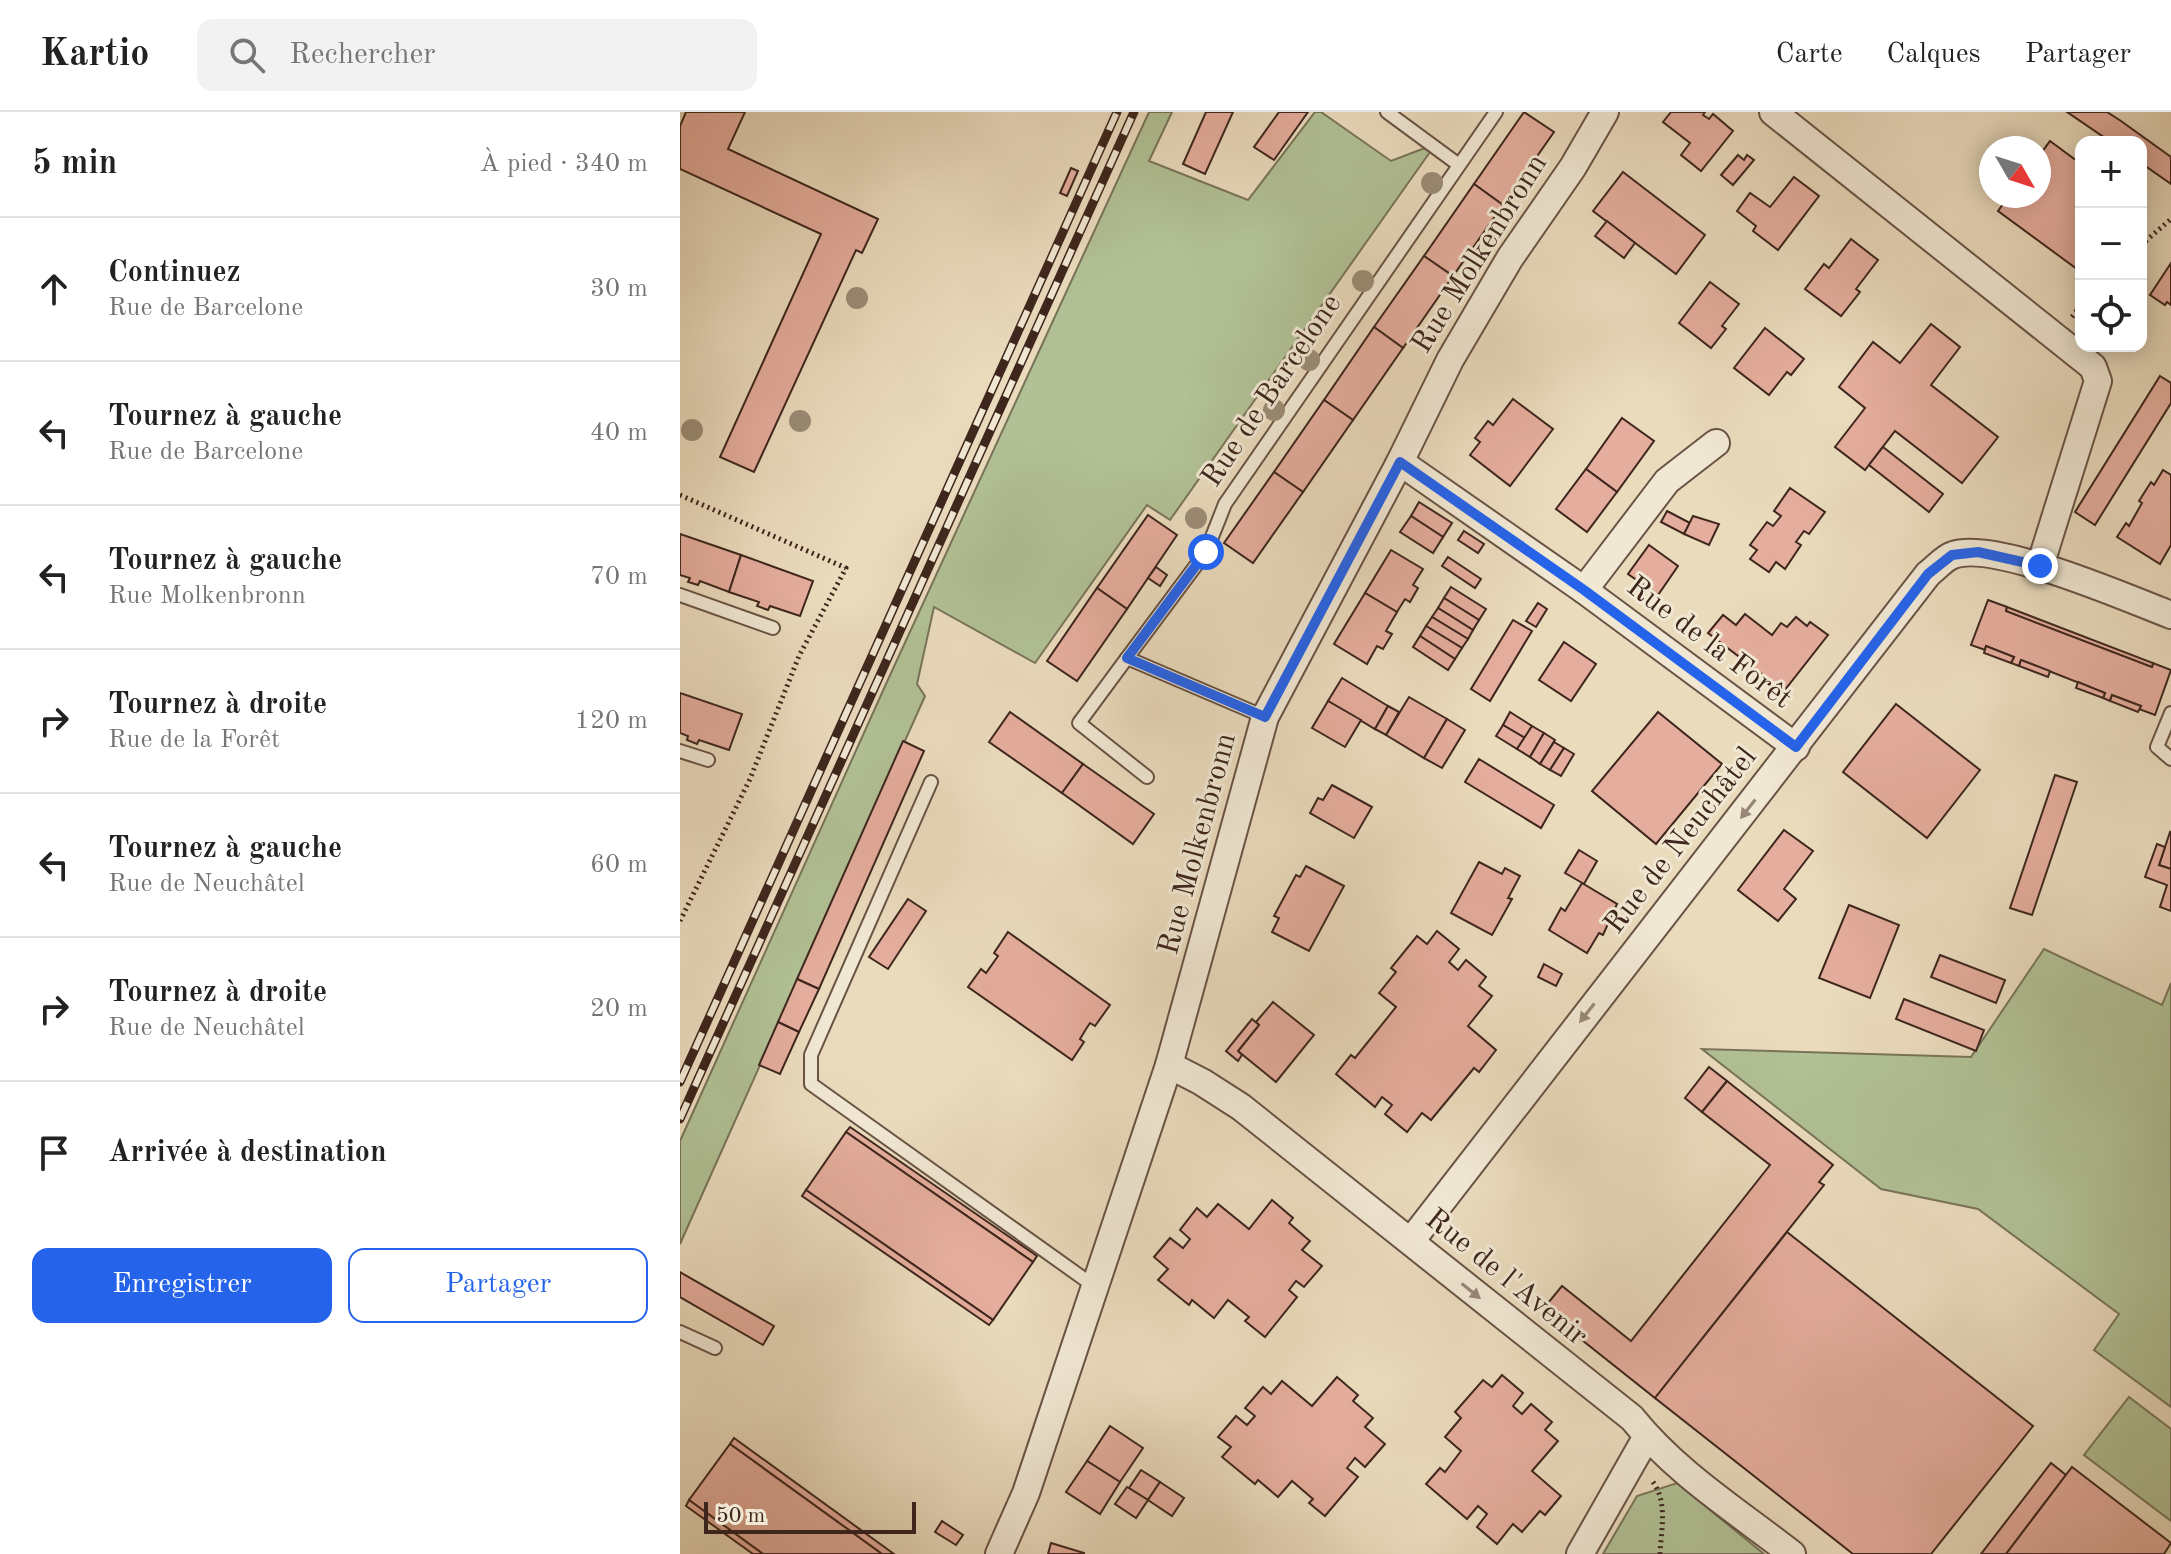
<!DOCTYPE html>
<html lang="fr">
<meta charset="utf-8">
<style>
body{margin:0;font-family:"Old Standard TT",serif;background:#f2f2f2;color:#222}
.controls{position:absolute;right:24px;top:24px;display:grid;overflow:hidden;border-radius:16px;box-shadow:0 4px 20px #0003}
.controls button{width:72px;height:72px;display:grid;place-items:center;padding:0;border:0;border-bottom:2px solid #e0e0e0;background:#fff;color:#222;font:40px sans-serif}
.compass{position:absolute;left:1299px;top:24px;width:72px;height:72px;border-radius:50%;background:#fff;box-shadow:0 4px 20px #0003;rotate:129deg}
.scale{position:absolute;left:24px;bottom:20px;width:212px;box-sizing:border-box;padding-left:8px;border:4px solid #3e261d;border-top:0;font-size:22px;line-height:28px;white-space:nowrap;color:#3e261d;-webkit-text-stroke:6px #f1e8d4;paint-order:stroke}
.stop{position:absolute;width:24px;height:24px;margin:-18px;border:6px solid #2563eb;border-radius:50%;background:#fff}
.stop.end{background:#2563eb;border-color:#fff;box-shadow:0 2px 8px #0008}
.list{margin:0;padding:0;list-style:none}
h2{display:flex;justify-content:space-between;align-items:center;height:104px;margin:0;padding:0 32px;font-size:34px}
h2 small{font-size:26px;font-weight:400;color:#767676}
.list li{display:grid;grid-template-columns:52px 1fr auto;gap:24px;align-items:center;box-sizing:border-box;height:144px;padding:0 32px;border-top:2px solid #e0e0e0}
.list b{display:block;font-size:30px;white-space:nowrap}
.list p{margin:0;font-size:26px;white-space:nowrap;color:#767676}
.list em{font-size:26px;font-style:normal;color:#767676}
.actions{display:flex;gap:16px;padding:24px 32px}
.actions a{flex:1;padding:18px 0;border:2px solid #2563eb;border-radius:16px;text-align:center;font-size:28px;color:#2563eb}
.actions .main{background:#2563eb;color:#fff}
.icon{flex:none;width:44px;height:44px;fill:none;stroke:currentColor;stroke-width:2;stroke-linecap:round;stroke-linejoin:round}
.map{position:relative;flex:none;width:1491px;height:1442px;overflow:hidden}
header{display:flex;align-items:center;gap:48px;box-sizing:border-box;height:112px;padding:0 40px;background:#fff;border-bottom:2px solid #e0e0e0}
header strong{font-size:38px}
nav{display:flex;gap:44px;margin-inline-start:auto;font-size:28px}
.search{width:560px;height:72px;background:#f2f2f2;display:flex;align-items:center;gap:20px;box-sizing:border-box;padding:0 28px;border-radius:16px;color:#767676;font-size:30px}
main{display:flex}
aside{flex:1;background:#fff}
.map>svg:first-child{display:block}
.green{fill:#b1c195;stroke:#787459;stroke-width:2}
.building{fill:#e5ad9d;stroke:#3e261d;stroke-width:2}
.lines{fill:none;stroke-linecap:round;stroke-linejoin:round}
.lane-casing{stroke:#695345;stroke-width:16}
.street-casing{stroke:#695345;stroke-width:30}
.path{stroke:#3e261d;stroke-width:5;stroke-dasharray:2 4;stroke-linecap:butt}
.lane{stroke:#f1e8d4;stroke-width:12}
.street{stroke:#f1e8d4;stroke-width:26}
.rail-casing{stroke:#3e261d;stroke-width:9}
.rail{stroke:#f1e8d4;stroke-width:6;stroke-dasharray:18;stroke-linecap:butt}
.tree{fill:#9b8d76}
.oneway{fill:#988778}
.route{stroke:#2563eb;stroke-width:10}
.labels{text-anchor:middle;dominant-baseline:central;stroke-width:6;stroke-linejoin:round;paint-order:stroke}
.street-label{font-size:30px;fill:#3e261d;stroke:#f1e8d4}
</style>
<header>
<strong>Kartio</strong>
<div class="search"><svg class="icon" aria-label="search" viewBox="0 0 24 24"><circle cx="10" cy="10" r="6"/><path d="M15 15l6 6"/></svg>Rechercher</div>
<nav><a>Carte</a><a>Calques</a><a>Partager</a></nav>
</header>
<main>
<aside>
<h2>5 min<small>À pied · 340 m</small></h2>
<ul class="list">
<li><svg class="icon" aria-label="ahead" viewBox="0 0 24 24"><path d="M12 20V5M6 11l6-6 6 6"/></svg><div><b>Continuez</b><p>Rue de Barcelone</p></div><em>30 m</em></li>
<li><svg class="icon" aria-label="left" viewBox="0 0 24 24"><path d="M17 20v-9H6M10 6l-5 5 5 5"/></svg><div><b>Tournez à gauche</b><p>Rue de Barcelone</p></div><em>40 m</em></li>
<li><svg class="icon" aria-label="left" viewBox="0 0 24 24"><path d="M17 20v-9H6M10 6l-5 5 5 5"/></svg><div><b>Tournez à gauche</b><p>Rue Molkenbronn</p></div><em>70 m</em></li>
<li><svg class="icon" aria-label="right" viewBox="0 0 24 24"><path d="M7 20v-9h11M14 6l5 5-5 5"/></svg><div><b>Tournez à droite</b><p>Rue de la Forêt</p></div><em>120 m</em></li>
<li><svg class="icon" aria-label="left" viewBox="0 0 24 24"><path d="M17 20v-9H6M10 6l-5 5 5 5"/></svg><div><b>Tournez à gauche</b><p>Rue de Neuchâtel</p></div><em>60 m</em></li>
<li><svg class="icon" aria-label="right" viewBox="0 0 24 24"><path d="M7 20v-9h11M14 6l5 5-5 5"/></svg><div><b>Tournez à droite</b><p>Rue de Neuchâtel</p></div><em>20 m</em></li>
<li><svg class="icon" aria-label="arrive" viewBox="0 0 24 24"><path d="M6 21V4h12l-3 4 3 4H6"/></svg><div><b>Arrivée à destination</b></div></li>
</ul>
<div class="actions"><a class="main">Enregistrer</a><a>Partager</a></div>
</aside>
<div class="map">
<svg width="1491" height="1442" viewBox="0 0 1491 1442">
<rect width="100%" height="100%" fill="#eadbbd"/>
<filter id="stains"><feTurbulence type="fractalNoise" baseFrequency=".0025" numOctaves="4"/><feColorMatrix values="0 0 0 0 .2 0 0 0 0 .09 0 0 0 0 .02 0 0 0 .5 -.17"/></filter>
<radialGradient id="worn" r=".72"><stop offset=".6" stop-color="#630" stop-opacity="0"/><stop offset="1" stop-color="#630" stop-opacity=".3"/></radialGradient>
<!-- green -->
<g class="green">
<polygon points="469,0 492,0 469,49 568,88 635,0 641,0 711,49 745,36 750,40 490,408 467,393 355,551 254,495 237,572 245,584 0,1132 0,1029 206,572"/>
<polygon points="1364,837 1482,893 1491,871 1491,1295 1414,1238 1439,1202 1298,1097 1201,1077 1022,937 1291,945"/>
<polygon points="1449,1285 1491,1317 1491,1409 1404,1343"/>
<polygon points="997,1371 1084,1442 923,1442 957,1384"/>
</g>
<!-- building -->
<g class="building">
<polygon points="6,0 65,0 48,37 198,107 182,141 176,138 74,360 40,345 141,122 0,57 0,14"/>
<polygon points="526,0 553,0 525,62 503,52"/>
<polygon points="599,0 628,0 594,48 574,35"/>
<polygon points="844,0 874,20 823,93 794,72"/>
<polygon points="991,0 1025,0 1023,3 1029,7 1033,2 1053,19 1021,59 1001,43 1010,31 983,10"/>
<polygon points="1387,0 1427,0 1441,9 1491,45 1491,72 1461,51 1461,30 1431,30"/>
<polygon points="1370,29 1401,52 1401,160 1318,99 1329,84 1359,84 1359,44"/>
<polygon points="1058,43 1064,48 1067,43 1074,48 1053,73 1041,63"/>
<polygon points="391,56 398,59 387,84 380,81"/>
<polygon points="943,60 1025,123 996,162 913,99"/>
<polygon points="1114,65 1139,84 1098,138 1073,119 1076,114 1057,99 1070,81 1090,95"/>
<polygon points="794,72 823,93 773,164 744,144"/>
<polygon points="927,109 955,131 944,146 915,124"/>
<polygon points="1171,127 1198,148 1176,177 1180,180 1161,204 1125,177 1144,152 1149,156"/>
<polygon points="744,144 773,164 723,236 694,215"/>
<polygon points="1491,151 1491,193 1487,190 1485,193 1470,183"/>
<polygon points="1030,170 1059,192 1042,214 1046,217 1031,236 999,211"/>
<polygon points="1251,212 1280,235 1251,273 1318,325 1282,371 1215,319 1185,358 1155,335 1185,296 1159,275 1193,230 1220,251"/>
<polygon points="694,215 723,236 673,308 644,288"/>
<polygon points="1085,216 1124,247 1111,263 1107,260 1089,283 1054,256"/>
<polygon points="1480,264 1491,271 1491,291 1415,413 1395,400"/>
<polygon points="833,287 873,317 830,374 790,343 800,330 795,326 808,309 813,313"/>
<polygon points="644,288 673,308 623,380 594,360"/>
<polygon points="942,306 974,329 937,380 906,357"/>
<polygon points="1203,335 1263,382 1249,400 1189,353"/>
<polygon points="906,357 937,380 907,420 876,397"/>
<polygon points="1483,358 1491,363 1491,433 1480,452 1437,425 1446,411 1449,414 1462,391 1459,389 1471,370 1474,373"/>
<polygon points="594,360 623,380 573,451 544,431"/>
<polygon points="1110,376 1145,400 1129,422 1124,419 1116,430 1121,433 1105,457 1096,450 1089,460 1070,447 1077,438 1070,433 1087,410 1093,414 1101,404 1094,399"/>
<polygon points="739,390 772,411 763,425 731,404"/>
<polygon points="987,399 1010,411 1004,422 981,410"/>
<polygon points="468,403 497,423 447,497 417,476"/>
<polygon points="731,404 763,425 753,441 720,420"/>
<polygon points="1013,404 1039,412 1029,433 1004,422"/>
<polygon points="784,419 804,432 798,441 778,428"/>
<polygon points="0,422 61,443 49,480 20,469 18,473 8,470 10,466 0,463"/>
<polygon points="969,433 998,454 978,483 948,462"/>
<polygon points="711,438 743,457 733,473 738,476 730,490 725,487 717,500 685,481"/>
<polygon points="61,443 133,469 120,504 90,494 88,498 77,494 79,490 49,480"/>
<polygon points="768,445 801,467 795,476 762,454"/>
<polygon points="476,455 487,463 480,474 468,466"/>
<polygon points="771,475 806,497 799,508 764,486"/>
<polygon points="417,476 447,497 397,569 367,549"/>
<polygon points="685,481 717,500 706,519 712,522 703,537 697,534 687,552 654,532"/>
<polygon points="764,486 799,508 793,518 758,496"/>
<polygon points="1308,488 1327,495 1326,499 1472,555 1473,551 1491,558 1475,603 1459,597 1461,594 1432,583 1430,589 1423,586 1425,581 1341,548 1339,554 1331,551 1334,545 1306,534 1305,538 1291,533"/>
<polygon points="858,491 867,497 856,515 846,509"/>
<polygon points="1327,495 1473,551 1472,555 1326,499"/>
<polygon points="758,496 793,518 788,527 752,505"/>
<polygon points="1065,502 1092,523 1101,511 1107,515 1116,505 1127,514 1130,510 1148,523 1104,579 1028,521 1043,503 1056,513"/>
<polygon points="752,505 788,527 782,536 746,514"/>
<polygon points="833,508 852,519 810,589 791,577"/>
<polygon points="746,514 782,536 775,547 740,524"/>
<polygon points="740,524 775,547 768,558 733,535"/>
<polygon points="884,530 916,552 891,589 859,568"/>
<polygon points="1306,534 1334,545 1331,551 1304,541"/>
<polygon points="1341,548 1370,559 1368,565 1339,554"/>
<polygon points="662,566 708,594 695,617 648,589"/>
<polygon points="1398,570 1425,581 1423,586 1396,576"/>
<polygon points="0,581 62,602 49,638 19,628 17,632 7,628 8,624 0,621"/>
<polygon points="1432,583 1461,594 1458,600 1430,589"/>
<polygon points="729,585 767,607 744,646 706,623"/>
<polygon points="648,589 681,608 665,635 632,616"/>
<polygon points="1216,592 1300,658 1247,726 1163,660"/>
<polygon points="708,594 719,600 706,623 695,617"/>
<polygon points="330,600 403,652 382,681 309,630"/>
<polygon points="830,600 852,614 845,626 823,613"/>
<polygon points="978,600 1042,652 976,732 912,679"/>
<polygon points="767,607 785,618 762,656 744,646"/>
<polygon points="823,613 845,626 837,637 816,624"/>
<polygon points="852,614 864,621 850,645 837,637"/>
<polygon points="864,621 875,628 860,652 850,645"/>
<polygon points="223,629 244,639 139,877 117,867"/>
<polygon points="874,630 884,636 870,658 860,652"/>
<polygon points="884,636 894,642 881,664 870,658"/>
<polygon points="799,647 874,693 861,716 785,670"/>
<polygon points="403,652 474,702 453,732 382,681"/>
<polygon points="1375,663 1397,670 1352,803 1330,796"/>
<polygon points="652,673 692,695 674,726 630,701 638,686 643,688"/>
<polygon points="1104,718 1133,739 1104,777 1116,787 1098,809 1058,778"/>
<polygon points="1490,720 1491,721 1491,757 1479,753"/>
<polygon points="1477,732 1485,735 1479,753 1491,757 1491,799 1480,795 1487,773 1465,765"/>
<polygon points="899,738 917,749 904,772 885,761"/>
<polygon points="799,750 822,762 825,756 840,764 828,786 832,787 812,823 771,801"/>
<polygon points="626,754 664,774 629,839 592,820 599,806 594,804 616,763 620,765"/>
<polygon points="902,771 937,792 923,823 919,821 907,841 869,818 881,796 885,799"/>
<polygon points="228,787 246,799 208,857 189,845"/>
<polygon points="1169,793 1219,813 1190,886 1139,866"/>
<polygon points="757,819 779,837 769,850 778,858 786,848 806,865 799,874 812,884 788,914 816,938 799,960 794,956 751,1008 742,1001 727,1020 705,1002 712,993 702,985 695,995 656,962 671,943 675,946 716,895 699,881 716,860 711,856 737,824 747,832"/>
<polygon points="328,820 430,893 415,914 410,911 406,917 400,927 404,930 392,948 288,875 301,857 306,861 318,844 314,841"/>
<polygon points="1260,843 1325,868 1316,891 1251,865"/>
<polygon points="864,852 882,862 876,874 858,865"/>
<polygon points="117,867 139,877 119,920 98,910"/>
<polygon points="1224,887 1304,918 1296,939 1216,907"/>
<polygon points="593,890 634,923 596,970 558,939 579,913 576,910"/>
<polygon points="572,907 579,913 558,939 562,943 558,949 546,939"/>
<polygon points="98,910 119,920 100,962 79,953"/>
<polygon points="1029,955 1047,969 1022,1000 1005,986"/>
<polygon points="1047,969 1153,1053 1139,1070 1144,1073 975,1286 863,1197 882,1174 951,1229 1090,1053 1022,1000"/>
<polygon points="170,1015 357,1144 353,1150 166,1020"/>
<polygon points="166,1020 353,1150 313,1208 126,1078"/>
<polygon points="126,1078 313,1208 309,1213 122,1084"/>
<polygon points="592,1088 613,1106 609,1111 630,1129 622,1138 642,1154 624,1175 616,1169 609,1178 617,1185 585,1225 565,1209 569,1205 548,1188 534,1206 512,1188 509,1193 478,1168 488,1157 474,1145 490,1126 503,1136 510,1127 500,1118 517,1096 527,1105 538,1092 569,1117"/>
<polygon points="1107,1120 1353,1314 1251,1442 1173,1442 975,1286"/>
<polygon points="0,1160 94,1214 83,1233 0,1185"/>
<polygon points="822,1263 843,1281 833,1294 842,1302 851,1292 872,1310 865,1318 878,1329 852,1359 881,1384 865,1403 860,1399 842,1420 833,1412 817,1432 797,1415 807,1402 798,1394 787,1407 746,1372 760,1356 765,1360 781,1339 765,1325 781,1306 775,1300 803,1268 812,1275"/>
<polygon points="657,1265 678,1283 673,1289 693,1306 685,1315 705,1332 685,1355 675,1346 667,1356 678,1365 645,1404 629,1391 633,1387 612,1369 598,1385 578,1368 575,1372 542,1345 551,1335 538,1325 556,1304 567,1313 575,1304 565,1296 583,1275 591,1282 602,1269 632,1294"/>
<polygon points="430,1314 463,1336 440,1370 407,1349"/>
<polygon points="54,1326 214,1442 202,1442 50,1332"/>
<polygon points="50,1332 202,1442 83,1442 9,1388"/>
<polygon points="407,1349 440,1370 420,1402 386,1380"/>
<polygon points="1371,1351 1386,1363 1326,1442 1301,1442"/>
<polygon points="1392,1355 1491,1431 1484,1442 1326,1442"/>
<polygon points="461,1358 480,1370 468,1388 449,1376"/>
<polygon points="480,1370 504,1386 492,1404 468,1388"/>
<polygon points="447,1375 468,1388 456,1406 435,1392"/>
<polygon points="9,1388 83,1442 73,1442 6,1394"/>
<polygon points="262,1409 283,1423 276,1433 255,1420"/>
<polygon points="371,1431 404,1441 404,1442 368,1442"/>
</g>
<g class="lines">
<!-- lane casing -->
<g class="lane-casing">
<g id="lane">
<polyline points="707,0 779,53"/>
<polyline points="0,483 93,516"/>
<polyline points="447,546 399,611 467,665"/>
<polyline points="1491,601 1477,635 1491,647"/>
<polyline points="585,605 447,546 526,440 545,392 816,0"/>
<polyline points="0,639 28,648"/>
<polyline points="251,670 131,943 131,972 414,1174"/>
<polyline points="0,1220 35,1236"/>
</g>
</g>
<!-- street casing -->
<g class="street-casing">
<g id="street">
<polyline points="1093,0 1413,255 1418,269 1360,454"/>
<polyline points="720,350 904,478 1116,635"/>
<polyline points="904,478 987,369 1036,331"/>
<path d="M489,953L522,970L561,995L952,1306C995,1360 1057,1399 1112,1442"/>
<path d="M731,1129L1248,462C1256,456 1264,446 1273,443C1314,428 1447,486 1491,503"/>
<polyline points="319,1442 346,1381 489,953 585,605 720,350 770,248 830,146 893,55 925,0"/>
<polyline points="900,1442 966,1326"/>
</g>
</g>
<!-- path -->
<g class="path">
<polyline points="1461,133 1491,107"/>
<polyline points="1392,205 1401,193"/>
<polyline points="0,383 166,456 119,544 70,667 0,809"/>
<path d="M973,1370C988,1391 981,1418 980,1442"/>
</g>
<!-- lane -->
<use href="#lane" class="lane"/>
<!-- street -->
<use href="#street" class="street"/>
<!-- rail casing -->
<g class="rail-casing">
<g id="rail">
<polyline points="0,970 437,0"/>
<polyline points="0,1007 454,0"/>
</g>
</g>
<!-- rail -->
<use href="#rail" class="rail"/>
</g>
<!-- trees -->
<g class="tree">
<circle cx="752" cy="71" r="11"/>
<circle cx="683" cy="169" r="11"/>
<circle cx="177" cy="186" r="11"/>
<circle cx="629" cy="248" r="11"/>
<circle cx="594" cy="298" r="11"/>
<circle cx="120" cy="309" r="11"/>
<circle cx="12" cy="318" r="11"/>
<circle cx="516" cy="406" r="11"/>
</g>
<!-- one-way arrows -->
<defs><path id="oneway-solid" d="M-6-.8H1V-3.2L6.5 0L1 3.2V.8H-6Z" transform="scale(2)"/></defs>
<g class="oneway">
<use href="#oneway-solid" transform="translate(1068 697) rotate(128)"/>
<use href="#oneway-solid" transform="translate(907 901) rotate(128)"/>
<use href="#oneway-solid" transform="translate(791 1179) rotate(39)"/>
</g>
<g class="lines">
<!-- route -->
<polyline class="route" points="526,440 447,546 585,605 720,350 904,478 1116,635 1248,462 1272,443 1298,440 1360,454"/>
</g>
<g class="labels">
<!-- street labels -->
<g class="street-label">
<text transform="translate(800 142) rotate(-58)">Rue Molkenbronn</text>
<text transform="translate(592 279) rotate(-56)">Rue de Barcelone</text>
<text transform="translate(1029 531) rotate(37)">Rue de la Forêt</text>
<text transform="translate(1001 729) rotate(-52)">Rue de Neuchâtel</text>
<text transform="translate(518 732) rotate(-75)">Rue Molkenbronn</text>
<text transform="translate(826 1166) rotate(39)">Rue de l'Avenir</text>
</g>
</g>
<rect width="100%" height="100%" filter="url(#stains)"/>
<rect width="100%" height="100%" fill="url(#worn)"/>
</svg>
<div class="controls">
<button>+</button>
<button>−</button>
<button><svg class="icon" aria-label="locate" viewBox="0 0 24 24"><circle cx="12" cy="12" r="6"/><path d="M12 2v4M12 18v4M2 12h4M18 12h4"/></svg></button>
</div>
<svg class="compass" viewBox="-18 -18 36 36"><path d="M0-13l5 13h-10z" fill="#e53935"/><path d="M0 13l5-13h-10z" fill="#767676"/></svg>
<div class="scale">50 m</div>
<div class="stop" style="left:526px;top:440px"></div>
<div class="stop end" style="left:1360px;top:454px"></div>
</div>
</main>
